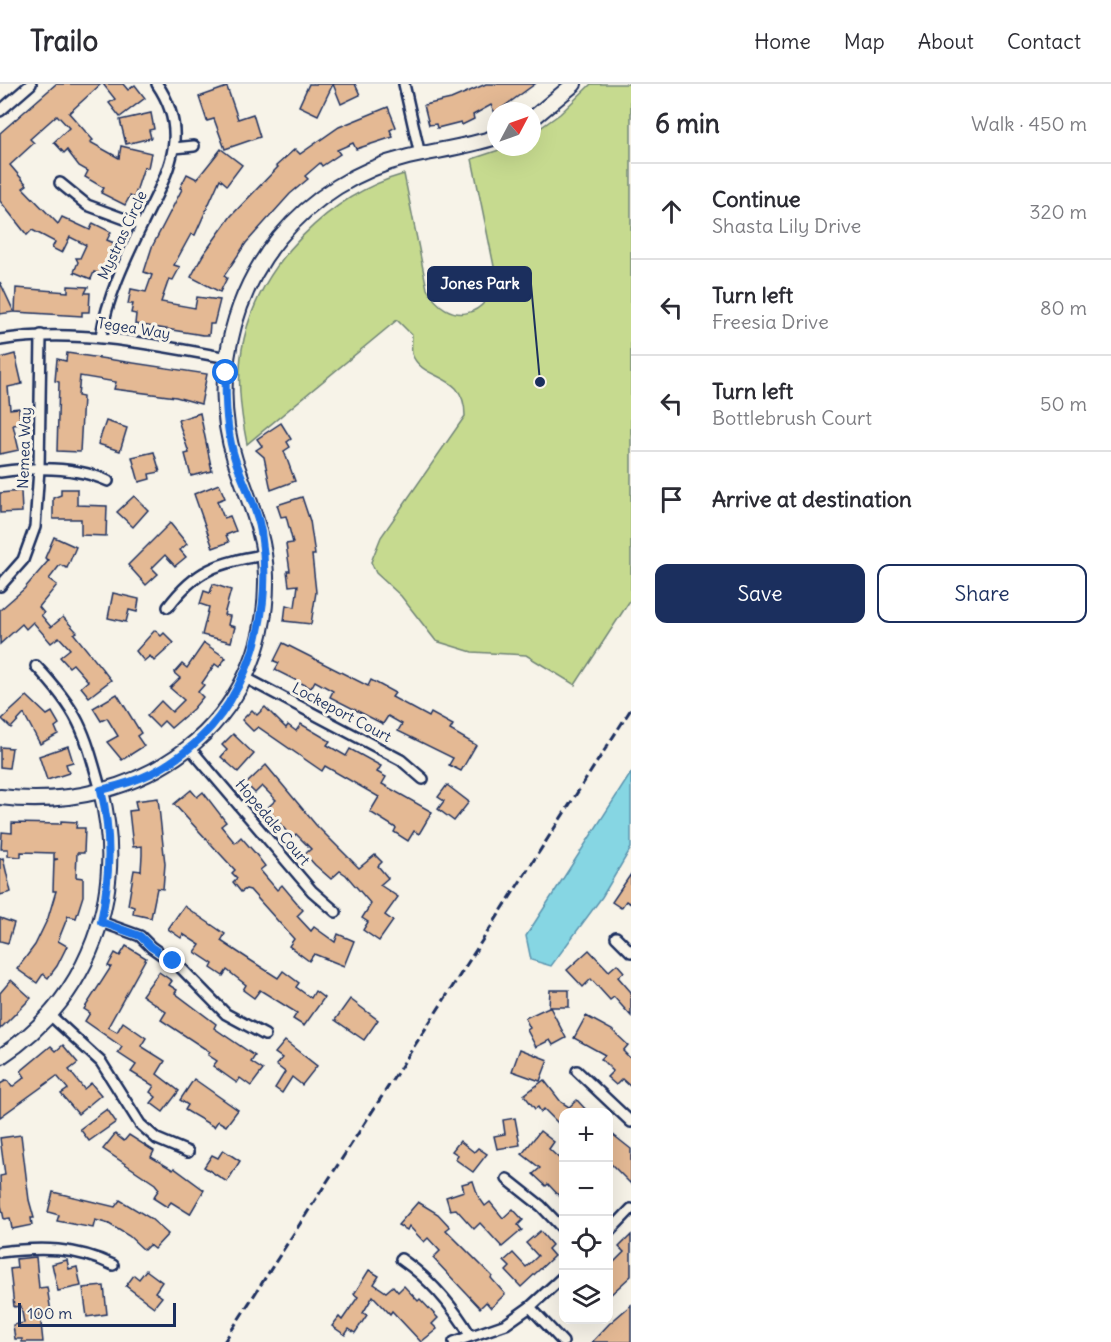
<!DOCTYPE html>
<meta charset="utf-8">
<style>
body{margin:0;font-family:Delius,sans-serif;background:#f2f2f3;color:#2b2b33}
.controls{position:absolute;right:18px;bottom:18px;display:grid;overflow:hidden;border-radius:12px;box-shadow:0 6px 24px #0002}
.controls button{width:54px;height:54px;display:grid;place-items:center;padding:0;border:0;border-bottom:2px solid #e1e1e2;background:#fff;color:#2b2b33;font:30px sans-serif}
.compass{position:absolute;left:487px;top:18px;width:54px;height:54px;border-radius:50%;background:#fff;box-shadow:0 6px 24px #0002;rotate:49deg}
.scale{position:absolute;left:18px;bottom:15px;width:158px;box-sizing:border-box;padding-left:6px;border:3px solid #1b2f5e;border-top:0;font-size:16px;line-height:21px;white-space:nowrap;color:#1b2f5e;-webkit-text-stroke:4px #f7f3e8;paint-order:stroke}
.stop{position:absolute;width:18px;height:18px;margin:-14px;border:4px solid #1a73e8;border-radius:50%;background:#fff}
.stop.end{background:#1a73e8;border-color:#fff;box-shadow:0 2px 6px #0008}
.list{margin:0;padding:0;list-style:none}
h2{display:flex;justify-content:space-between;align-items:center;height:78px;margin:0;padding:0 24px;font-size:26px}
h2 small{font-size:20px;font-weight:400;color:#7c7c81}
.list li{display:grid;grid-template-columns:39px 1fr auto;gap:18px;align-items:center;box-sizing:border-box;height:96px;padding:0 24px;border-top:2px solid #e1e1e2}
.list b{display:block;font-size:22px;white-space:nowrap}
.list p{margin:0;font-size:20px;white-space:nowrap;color:#7c7c81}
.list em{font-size:20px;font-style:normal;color:#7c7c81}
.actions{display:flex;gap:12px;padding:18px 24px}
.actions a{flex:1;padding:14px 0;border:2px solid #1b2f5e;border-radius:12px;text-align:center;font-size:21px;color:#1b2f5e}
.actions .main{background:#1b2f5e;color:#fff}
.icon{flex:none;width:33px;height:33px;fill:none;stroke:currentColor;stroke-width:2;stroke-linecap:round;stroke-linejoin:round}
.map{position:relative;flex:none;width:631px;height:1258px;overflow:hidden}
header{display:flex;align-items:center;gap:36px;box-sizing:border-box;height:84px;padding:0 30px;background:#fff;border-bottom:2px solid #e1e1e2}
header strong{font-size:28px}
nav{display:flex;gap:33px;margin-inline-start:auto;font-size:21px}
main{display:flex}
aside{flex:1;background:#fff}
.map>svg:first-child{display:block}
.green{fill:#c6da8f;stroke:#708476;stroke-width:1.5}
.water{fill:#86d6e3;stroke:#5b93ae;stroke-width:1.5}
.building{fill:#e4b994;stroke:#1b2f5e;stroke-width:1.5}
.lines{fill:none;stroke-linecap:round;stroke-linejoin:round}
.street-casing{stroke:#1b2f5e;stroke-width:14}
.secondary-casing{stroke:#1b2f5e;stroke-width:18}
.street{stroke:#f7f3e8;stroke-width:9}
.secondary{stroke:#f7f3e8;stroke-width:14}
.rail{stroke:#1b2f5e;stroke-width:3;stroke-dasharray:9 4.5;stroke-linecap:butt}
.route{stroke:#1a73e8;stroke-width:8}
.labels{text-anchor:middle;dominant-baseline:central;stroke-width:6;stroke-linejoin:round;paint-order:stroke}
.street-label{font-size:15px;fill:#1b2f5e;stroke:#f7f3e8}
.leader{fill:none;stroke:#1b2f5e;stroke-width:2}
.callout-dot{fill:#1b2f5e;stroke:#f7f3e8;stroke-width:2}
.callout{fill:#1b2f5e;stroke:#1b2f5e;stroke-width:2}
.callout-label{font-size:16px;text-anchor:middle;font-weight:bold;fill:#fff}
</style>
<header>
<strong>Trailo</strong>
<nav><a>Home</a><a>Map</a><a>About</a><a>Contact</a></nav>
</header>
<main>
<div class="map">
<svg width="631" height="1258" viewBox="0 0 631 1258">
<rect width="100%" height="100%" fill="#f7f3e8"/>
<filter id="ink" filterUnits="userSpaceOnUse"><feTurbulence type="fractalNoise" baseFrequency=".0167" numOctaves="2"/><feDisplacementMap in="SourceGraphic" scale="12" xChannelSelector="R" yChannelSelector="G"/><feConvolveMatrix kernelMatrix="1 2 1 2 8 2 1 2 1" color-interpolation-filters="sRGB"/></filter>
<g filter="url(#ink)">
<!-- green -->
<path class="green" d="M591,0H631V515L575,601L526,571L472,568L436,557L401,512L376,489L371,478L381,453L465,332C465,286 423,299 412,270C411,265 412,257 412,251L397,236L247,360C240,325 236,290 244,255C261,179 330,111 404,90L427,205C448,243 489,235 496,192L472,75L508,63H532V50L560,30Z"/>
<!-- water -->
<polygon class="water" points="631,689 631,764 602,813 551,882 531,876 526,852"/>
<!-- building -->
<g class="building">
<polygon points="56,0 101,0 69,29 93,56 90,58 119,74 121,62 151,69 148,84 144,83 134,114 130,112 125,121 101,109 104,104 85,93 88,87 79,82 67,66 64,69 54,58 69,44 57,31 30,55 34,59 10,81 27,101 23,104 58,140 62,133 90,146 93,139 111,148 107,156 114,159 108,175 101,190 94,188 91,195 74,188 78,178 76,174 80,174 86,161 70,153 62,169 52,164 55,158 32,146 27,151 0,117 0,49"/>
<polygon points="103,0 123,0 128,6 135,1 145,14 120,33 109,19 115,15"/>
<polygon points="309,0 355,0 360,11 341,20 333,0 318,31 299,22"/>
<polygon points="486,0 535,0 495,29 491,21 473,31 474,35 462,41 461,38 437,44 436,40 429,41 424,21 451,15"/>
<polygon points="227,3 238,35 253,30 260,53 225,65 214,35 207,37 199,13"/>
<polygon points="388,23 396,43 390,46 393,53 356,65 353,59 337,66 340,70 322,82 320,79 305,92 308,95 290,110 246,159 224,192 227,194 220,208 191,193 203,171 231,132 278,83 276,82 295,65 300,70 339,43"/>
<polygon points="151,29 154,45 149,46 151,54 126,60 120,36"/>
<polygon points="221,65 242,81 227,101 220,95 195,151 191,150 174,181 180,183 173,196 169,195 161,218 195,224 197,213 220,216 214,240 210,240 209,251 203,251 135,240 136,230 131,229 133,220 128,220 131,205 146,208 152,191 144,188 152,163 182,105 180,104 187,90 197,95"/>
<polygon points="0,198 14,228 0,230"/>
<polygon points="68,202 88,203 85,209 90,209 89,228 82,228 82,232 15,228 16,204 68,208"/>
<polygon points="67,269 207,290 201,320 176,313 114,305 116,298 80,292 78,312 83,313 80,368 57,367 59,298 55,297 57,275 66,277"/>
<polygon points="15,270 22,300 8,303 10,325 19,324 20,340 13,341 19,366 0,370 0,274"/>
<polygon points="200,329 212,387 191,392 185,370 189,369 178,336"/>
<polygon points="106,337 127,344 120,367 98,360"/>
<polygon points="281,339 291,355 287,358 290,363 284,367 295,397 271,406 264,373 256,366 262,362 257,355"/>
<polygon points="154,368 160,388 149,390 150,395 139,398 132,373"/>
<polygon points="219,400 225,414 217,417 224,434 230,432 236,447 226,451 229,458 213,464 194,410"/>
<polygon points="61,405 77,405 77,421 107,422 106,452 81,451 81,435 53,435 53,414 61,411"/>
<polygon points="21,407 22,428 0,429 0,409"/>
<polygon points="134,412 148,426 133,443 117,428"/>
<polygon points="302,413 310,437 315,471 312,471 316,508 311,540 284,537 286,521 295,523 298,501 289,502 287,487 290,487 286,460 293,459 286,432 281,433 277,421"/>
<polygon points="170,439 187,460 180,466 186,473 175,482 165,471 152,484 158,490 146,501 128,481"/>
<polygon points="54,453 76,463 67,484 60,481 49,495 57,501 39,523 44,529 41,531 51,543 63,533 77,548 74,550 111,596 89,613 81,603 88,597 73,580 69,583 60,573 70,565 59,553 51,559 33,538 26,545 22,540 0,560 0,526 24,505 49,476 45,474"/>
<polygon points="213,500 231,506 224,531 230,532 228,541 235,543 231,558 202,551 209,523 200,520 204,507 210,509"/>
<polygon points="113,509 139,515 137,528 129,526 126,538 108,534"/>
<polygon points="155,546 161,552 164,549 174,559 154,577 150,572 144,577 136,567"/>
<polygon points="204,559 226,574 219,583 215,580 202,599 204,601 198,608 203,613 193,625 171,644 164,637 158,643 147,632 161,617 172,628 184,616 170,604 180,594 174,589 182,580 187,584"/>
<polygon points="283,559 368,602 371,596 395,609 392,613 429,633 431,629 453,641 450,646 476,661 461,687 449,681 453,674 398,647 402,640 388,632 383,640 330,613 333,607 315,597 311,604 275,586 279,579 274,577"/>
<polygon points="117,610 141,649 137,652 144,662 122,676 107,658 118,652 107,634 101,637 93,624"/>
<polygon points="27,612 47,631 52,628 59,640 55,643 58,650 40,660 24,630 11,644 2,635"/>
<polygon points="265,623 286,644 288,641 296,647 301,640 330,657 327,661 346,672 350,665 381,682 377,688 386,693 382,700 432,728 419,750 414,747 408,757 394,748 396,744 370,728 379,713 325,682 322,687 258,643 253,647 242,636 252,626 257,631"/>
<polygon points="233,650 254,670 238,688 221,673 227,666 222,661"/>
<polygon points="68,662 73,678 66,680 69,689 47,696 39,672"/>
<polygon points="0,663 12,664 9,684 0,683"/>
<polygon points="266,681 316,741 359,784 375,771 382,778 378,782 388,794 380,801 398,813 385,831 393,837 379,857 363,846 368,838 362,834 371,820 346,791 340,787 331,795 315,781 305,770 311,765 296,750 292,754 267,724 276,716 262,702 255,709 246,700"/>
<polygon points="447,701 469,718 454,737 438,725 444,717 438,713"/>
<polygon points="191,706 197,713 203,708 226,738 221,742 235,759 241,753 255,769 265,782 260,786 266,793 277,806 282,801 303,826 297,832 311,847 314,843 335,858 338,850 354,857 344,882 314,870 309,877 289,862 294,855 250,806 246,805 241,808 233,798 237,794 232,789 235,786 174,720"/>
<polygon points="158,714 165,780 163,805 157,804 151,834 133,830 134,823 128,821 134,786 141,787 142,771 142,762 133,763 129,727 137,726 135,717"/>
<polygon points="61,737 77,738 76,744 85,744 84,769 77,769 76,793 83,794 83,812 76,834 68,832 58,857 67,862 57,882 48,894 43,890 37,899 17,885 35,861 48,834 56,807 53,807 54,776 58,775 54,775 54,769 21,768 21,773 8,772 8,765 1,765 2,748 12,749 12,739 61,740"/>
<polygon points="3,774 11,808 0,811 0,775"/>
<polygon points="631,790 631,820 626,817 621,824 612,818"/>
<polygon points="184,822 225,850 221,857 250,876 278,894 283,887 299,899 296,903 311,914 315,907 324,914 304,942 293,935 297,929 260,906 254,914 243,906 246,901 227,886 223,892 211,884 213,880 195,868 200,861 183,850 181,854 168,845"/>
<polygon points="0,834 14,839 8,859 0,857"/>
<polygon points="126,862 146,874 108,943 117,948 123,938 146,954 141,962 165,977 157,990 179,1007 163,1028 151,1019 156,1013 150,1008 154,1002 131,988 136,981 118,969 122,963 85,937 90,929 84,925 111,883 108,882 115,869 120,872"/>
<polygon points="589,866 609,887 617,880 624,888 618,893 631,908 631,932 614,913 610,916 591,895 583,903 567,886"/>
<polygon points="159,888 172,897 169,901 177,906 175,909 216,940 214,944 255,972 251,978 263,986 251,1002 240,994 237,999 213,982 217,977 208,971 210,968 161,936 166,928 142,911"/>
<polygon points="11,896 31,914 0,945 0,909"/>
<polygon points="550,906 569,906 569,923 550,923 566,954 553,961 550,956 536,963 527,946 530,944 525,934 549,923"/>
<polygon points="350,915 378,936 364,956 335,936"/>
<polygon points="586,932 612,946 628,961 623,967 631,975 631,1003 622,995 616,1001 607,993 613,987 601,975 605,971 574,954"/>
<polygon points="285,957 317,982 302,1001 292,993 282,1009 275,1004 285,988 276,981 282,974 275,969"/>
<polygon points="63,961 78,979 69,986 84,1005 91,999 101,1011 78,1030 61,1010 68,1005 57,992 0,1033 0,1000 7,996 12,1003 25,993 21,987 51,962 56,967"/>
<polygon points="520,965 548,976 540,997 512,987"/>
<polygon points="194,995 238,1026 226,1042 218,1037 214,1043 185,1026 188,1021 180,1016"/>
<polygon points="544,996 561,1018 569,1023 577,1016 589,1029 564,1029 564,1045 544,1025 541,1028 538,1023 535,1025 524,1011"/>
<polygon points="107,1025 116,1038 89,1057 80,1045"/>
<polygon points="515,1034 520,1061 497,1065 494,1052 505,1050 503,1036"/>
<polygon points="540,1047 554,1058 549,1065 564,1079 564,1117 548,1100 546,1102 533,1090 540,1084 522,1070"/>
<polygon points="115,1050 124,1057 129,1051 154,1067 151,1073 173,1086 174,1084 204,1106 190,1130 171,1118 167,1123 153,1114 159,1105 155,1100 103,1065"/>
<polygon points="612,1050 631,1065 631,1100 609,1078 609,1054"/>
<polygon points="21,1051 29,1116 34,1134 31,1134 32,1141 12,1145 10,1134 4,1135 1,1121 0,1092 5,1091 0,1054"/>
<polygon points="460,1057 474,1068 478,1064 487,1070 473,1088 455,1075 458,1071 452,1067"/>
<polygon points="223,1066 240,1077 227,1098 204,1083 212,1071 218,1074"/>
<polygon points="473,1097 478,1112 485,1122 490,1118 503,1134 513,1125 523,1136 518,1141 522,1146 502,1163 480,1139 474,1145 456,1125 450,1126 446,1113 464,1107 462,1100"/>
<polygon points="53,1108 115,1123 120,1116 150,1134 168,1150 154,1165 149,1161 144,1166 129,1152 109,1140 95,1136 93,1144 57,1137 59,1131 48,1128"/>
<polygon points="418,1118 438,1130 450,1143 446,1146 492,1192 491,1194 505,1210 491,1224 486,1218 480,1224 433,1174 440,1167 428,1154 424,1158 409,1142 407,1146 398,1141"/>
<polygon points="540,1147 552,1161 548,1165 554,1172 521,1203 506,1187 510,1183 504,1177 513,1169 526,1183 538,1172 526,1159"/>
<polygon points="631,1151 631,1192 609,1212 609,1183 624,1168 619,1163"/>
<polygon points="36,1173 39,1204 47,1203 51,1228 40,1230 43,1258 22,1258 22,1255 15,1255 13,1241 24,1239 21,1222 14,1223 10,1185 17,1184 16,1175"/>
<polygon points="67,1176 69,1185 77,1183 81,1202 58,1207 52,1180"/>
<polygon points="146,1186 162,1198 155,1208 162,1213 154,1223 126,1202 134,1191 139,1195"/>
<polygon points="369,1186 379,1192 374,1200 386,1208 393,1202 398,1208 404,1202 418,1217 420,1215 438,1234 432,1240 437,1245 421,1258 392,1227 390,1230 373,1212 363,1229 367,1231 355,1249 349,1245 345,1251 332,1242 339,1233 342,1236 358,1213 354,1210"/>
<polygon points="104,1202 107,1230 87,1233 83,1204"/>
<polygon points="631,1221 631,1258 592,1258 609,1240"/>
</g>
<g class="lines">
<!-- street casing -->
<g class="street-casing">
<g id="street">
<polyline points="404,0 420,71"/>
<polyline points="0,27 31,0"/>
<polyline points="174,64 194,62"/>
<polyline points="60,99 87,121 141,141"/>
<path d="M101,252C107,214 125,176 142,141C165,92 193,53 157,0"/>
<path d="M0,256C76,244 152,260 227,274"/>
<path d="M0,388C36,383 75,382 108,397"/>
<polyline points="0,502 23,476 35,443 39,385 41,251"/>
<path d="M168,523C196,485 219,479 263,471"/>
<path d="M36,582C80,629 84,646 101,707"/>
<polyline points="244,593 401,676 423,695"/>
<polyline points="190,664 312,807 336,828"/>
<polyline points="101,838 140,852 151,863 182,885 226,930 265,951"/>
<polyline points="616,853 631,868"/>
<polyline points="49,930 101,978 140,1040 157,1055 188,1068"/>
<polyline points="577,987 631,1038"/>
<polyline points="507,1095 541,1122 564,1146"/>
<polyline points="608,1149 631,1125"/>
<path d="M0,1168C41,1163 76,1163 113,1181"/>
<path d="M401,1175C430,1195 452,1221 470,1251"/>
<polyline points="530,1223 563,1258"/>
<polyline points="454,1258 506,1240 530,1223 564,1192"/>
</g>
</g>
<!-- secondary casing -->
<g class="secondary-casing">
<g id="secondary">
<polyline points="532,35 574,0"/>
<path d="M0,713C140,730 269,642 266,492C265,449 248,416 235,376C211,302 230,214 279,154C312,114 358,85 408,73C438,66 467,63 496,53"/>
<path d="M0,973C90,914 127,810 101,707"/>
</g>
</g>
<!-- street -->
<use href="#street" class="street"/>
<!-- secondary -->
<use href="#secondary" class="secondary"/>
<!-- rail -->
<polyline class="rail" points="224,1258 631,625"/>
</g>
</g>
<g class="lines" filter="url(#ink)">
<!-- route -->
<path class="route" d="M173,877L151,863L140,852L101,838C110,793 112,751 101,706C118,702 136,697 152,689C241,643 276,542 261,448C257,422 243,400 235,375C226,347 225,318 226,289"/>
</g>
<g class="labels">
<!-- street labels -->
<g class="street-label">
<text transform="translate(122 151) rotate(-65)">Mystras Circle</text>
<text transform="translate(134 244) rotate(9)">Tegea Way</text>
<text transform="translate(24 364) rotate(-88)">Nemea Way</text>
<text transform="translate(342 628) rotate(28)">Lockeport Court</text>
<text transform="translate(273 738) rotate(50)">Hopedale Court</text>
</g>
</g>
<!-- callouts -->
<path class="leader" d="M540 298L531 200"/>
<circle class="callout-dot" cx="540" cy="298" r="6"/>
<rect class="callout" x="428" y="183" width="103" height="34" rx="6"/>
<g class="callout-label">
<text x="480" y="205">Jones Park</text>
</g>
</svg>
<div class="controls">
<button>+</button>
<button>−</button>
<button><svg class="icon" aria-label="locate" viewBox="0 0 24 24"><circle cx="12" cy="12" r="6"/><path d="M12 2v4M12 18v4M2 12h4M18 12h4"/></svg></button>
<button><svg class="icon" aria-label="layers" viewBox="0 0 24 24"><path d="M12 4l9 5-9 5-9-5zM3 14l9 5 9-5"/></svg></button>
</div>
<svg class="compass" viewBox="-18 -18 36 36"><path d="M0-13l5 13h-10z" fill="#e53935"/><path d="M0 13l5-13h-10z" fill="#7c7c81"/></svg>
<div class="scale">100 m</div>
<div class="stop" style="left:226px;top:289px"></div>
<div class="stop end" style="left:173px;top:877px"></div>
</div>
<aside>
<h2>6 min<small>Walk · 450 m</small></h2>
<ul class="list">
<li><svg class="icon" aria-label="ahead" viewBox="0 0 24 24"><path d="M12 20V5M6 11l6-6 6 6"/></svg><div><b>Continue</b><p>Shasta Lily Drive</p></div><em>320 m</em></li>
<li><svg class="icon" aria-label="left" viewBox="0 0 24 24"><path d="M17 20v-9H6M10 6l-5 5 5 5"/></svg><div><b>Turn left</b><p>Freesia Drive</p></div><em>80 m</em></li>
<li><svg class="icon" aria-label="left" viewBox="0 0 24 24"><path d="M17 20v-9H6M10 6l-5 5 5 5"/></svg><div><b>Turn left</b><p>Bottlebrush Court</p></div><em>50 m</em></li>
<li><svg class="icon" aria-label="arrive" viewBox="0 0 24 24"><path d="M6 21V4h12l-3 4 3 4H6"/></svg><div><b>Arrive at destination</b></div></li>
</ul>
<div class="actions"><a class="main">Save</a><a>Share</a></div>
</aside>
</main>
